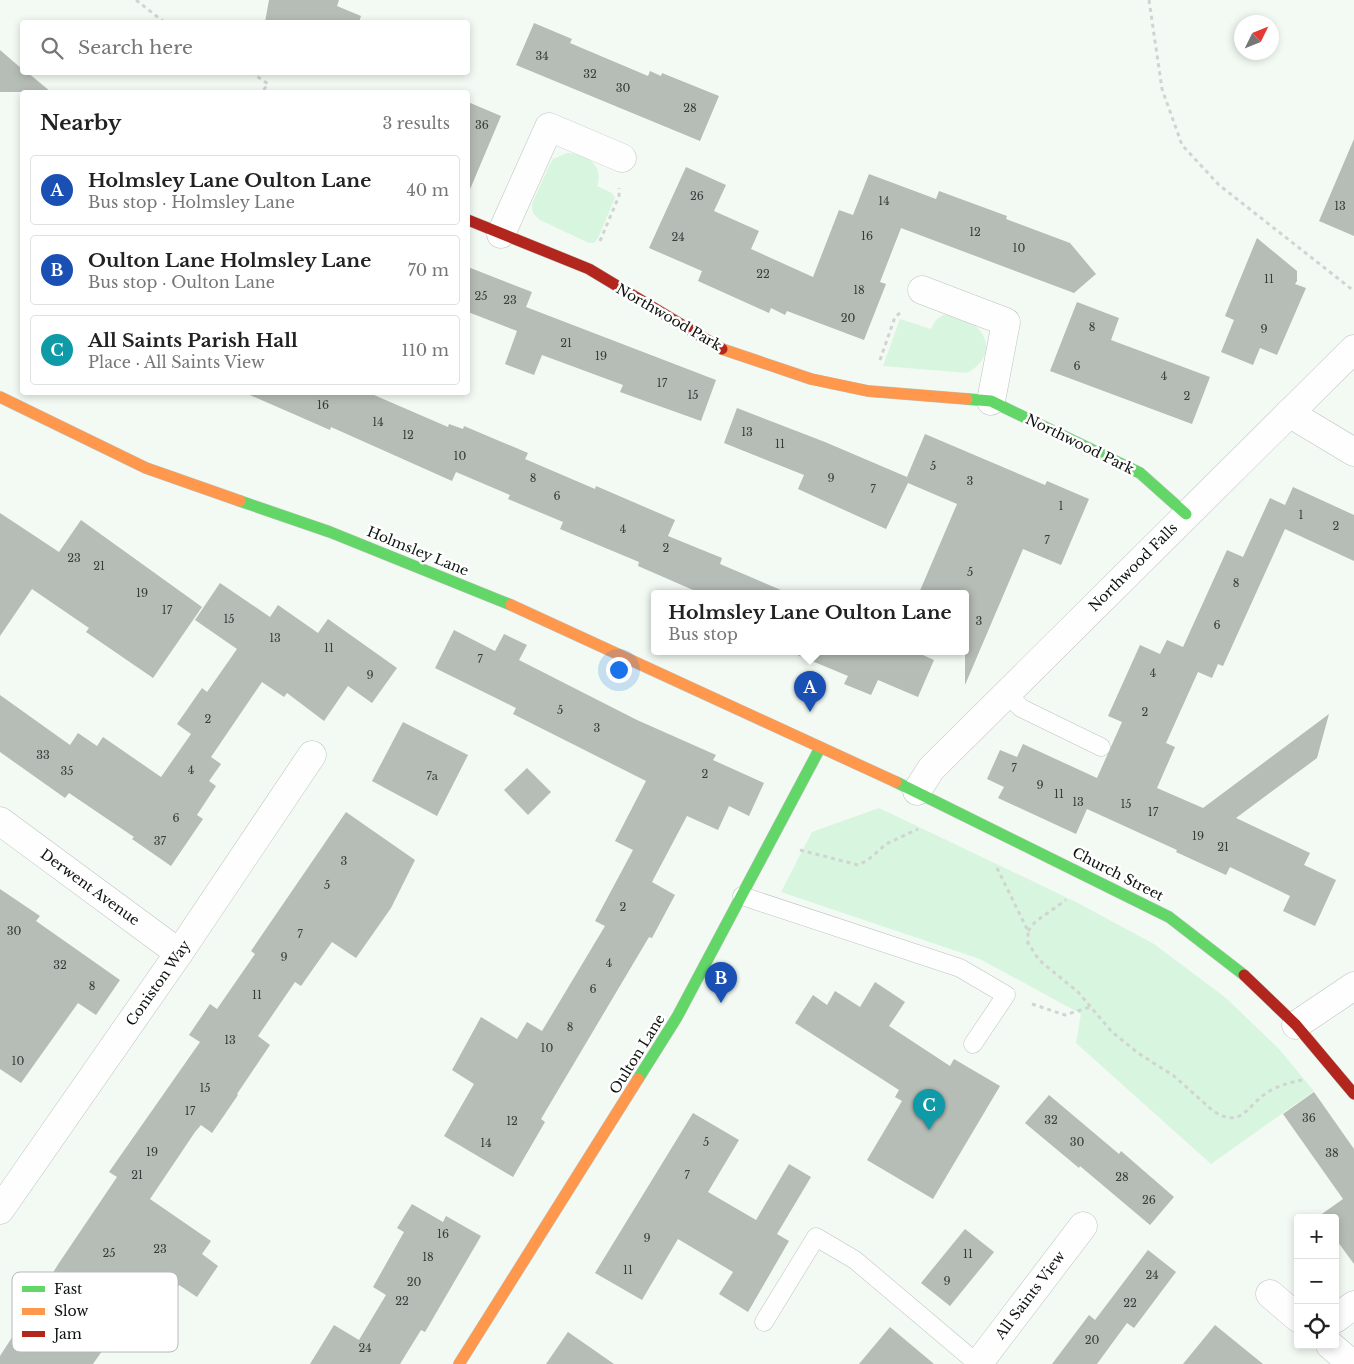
<!DOCTYPE html>
<meta charset="utf-8">
<style>
body{margin:0;font-family:"Libre Baskerville",serif;background:#f2f2f2;color:#222}
.controls{position:absolute;right:15px;bottom:15px;display:grid;overflow:hidden;border-radius:5px;box-shadow:0 2px 8px #0003}
.controls button{width:45px;height:45px;display:grid;place-items:center;padding:0;border:0;border-bottom:1px solid #e0e0e0;background:#fff;color:#222;font:25px sans-serif}
.compass{position:absolute;left:1234px;top:15px;width:45px;height:45px;border-radius:50%;background:#fff;box-shadow:0 2px 8px #0003;rotate:47deg}
.you{position:absolute;left:618px;top:669px;width:18px;height:18px;margin:-12px;border:4px solid #fff;border-radius:50%;background:#1a73e8;box-shadow:0 0 0 8px #1a73e833}
.badge{display:grid;place-items:center;width:32px;height:32px;border-radius:50%;background:#0f766e;color:#fff;font-size:16px;font-weight:700}
.pin{position:absolute;translate:-50% -41px;filter:drop-shadow(0 1px 2px #0008)}
.pin::after{content:'';position:absolute;top:26px;width:18px;height:15px;background:inherit;clip-path:polygon(0 0,100% 0,50% 100%)}
.popup{position:absolute;left:651px;top:590px;width:318px;height:65px;box-sizing:border-box;display:grid;place-content:center;border-radius:5px;background:#fff;filter:drop-shadow(0 1px 4px #0005);font-size:16px;white-space:nowrap;color:#767676}
.popup b{font-size:19px;color:#222}
.popup::after{content:'';position:absolute;left:50%;top:100%;margin-left:-10px;border:10px solid transparent;border-top-color:#fff}
.list{margin:0;padding:0;list-style:none}
h2{display:flex;justify-content:space-between;align-items:center;height:65px;margin:0;padding:0 20px;font-size:21px}
h2 small{font-size:16px;font-weight:400;color:#767676}
.list li{display:grid;grid-template-columns:32px 1fr auto;gap:15px;align-items:center;box-sizing:border-box;height:70px;margin:0 10px 10px;padding:0 10px;border:1px solid #e0e0e0;border-radius:5px}
.list b{display:block;font-size:19px;white-space:nowrap}
.list p{margin:0;font-size:16px;white-space:nowrap;color:#767676}
.list em{font-size:16px;font-style:normal;color:#767676}
.icon{flex:none;width:28px;height:28px;fill:none;stroke:currentColor;stroke-width:2;stroke-linecap:round;stroke-linejoin:round}
.map{position:relative;flex:none;width:1354px;height:1364px;overflow:hidden}
.search{position:absolute;background:#fff;box-shadow:0 2px 8px #0003;left:20px;top:20px;width:450px;height:55px;display:flex;align-items:center;gap:12px;box-sizing:border-box;padding:0 18px;border-radius:5px;color:#767676;font-size:19px}
.panel{position:absolute;background:#fff;box-shadow:0 2px 8px #0003;left:20px;top:90px;width:450px;height:305px;border-radius:5px}
.map>svg:first-child{display:block}
.green{fill:#d8f5df}
.building{fill:#b6bcb6}
.lines{fill:none;stroke-linecap:round;stroke-linejoin:round}
.lane-casing{stroke:#bec4bf;stroke-width:19}
.street-casing{stroke:#bec4bf;stroke-width:29}
.fast-casing{stroke:#bec4bf;stroke-width:12}
.slow-casing{stroke:#bec4bf;stroke-width:12}
.jam-casing{stroke:#bec4bf;stroke-width:12}
.path{stroke:#d1d4d2;stroke-width:3;stroke-dasharray:4 4;stroke-linecap:butt}
.lane{stroke:#fdfefd;stroke-width:18}
.street{stroke:#fdfefd;stroke-width:28}
.fast{stroke:#63d668;stroke-width:11}
.slow{stroke:#ff974d;stroke-width:11}
.jam{stroke:#b3261e;stroke-width:11}
.labels{text-anchor:middle;dominant-baseline:central;stroke-width:5;stroke-linejoin:round;paint-order:stroke}
.number-label{font-size:11px;fill:#373c38}
.street-label{font-size:14px;fill:#0d120e;stroke:#fff}
.key{fill:#fff;stroke:#b6b8b7;stroke-width:1}
.key-label{font-size:14px;fill:#0d120e}
</style>
<div class="map">
<svg width="1354" height="1364" viewBox="0 0 1354 1364">
<rect width="100%" height="100%" fill="#f2faf3"/>
<!-- green -->
<g class="green">
<path d="M567,153C586,154 605,165 597,186L612,193L615,198L598,238L594,243H589L540,220L533,213L532,209V204L549,166L553,159Z"/>
<path d="M943,315C981,314 1005,353 967,373L883,366L900,319L931,329L936,320Z"/>
<polygon points="879,808 1076,902 1154,944 1226,998 1279,1049 1314,1091 1211,1164 1076,1043 1081,1014 980,959 781,892 812,832"/>
</g>
<!-- building -->
<g class="building">
<polygon points="269,0 339,0 337,6 361,16 359,22 265,22"/>
<polygon points="534,23 572,39 570,43 648,76 650,71 661,76 662,73 719,96 700,141 516,65"/>
<polygon points="0,50 22,69 22,72 27,72 51,92 0,92"/>
<polygon points="468,102 501,116 468,194"/>
<polygon points="1354,139 1354,236 1319,221"/>
<polygon points="686,167 726,185 714,211 759,231 751,249 813,277 839,210 853,215 869,174 936,199 939,191 1007,216 1006,219 1070,243 1096,274 1074,293 901,228 880,282 886,284 864,340 787,311 785,315 771,308 769,313 698,281 702,271 649,248"/>
<polygon points="1257,238 1297,271 1297,281 1295,284 1306,288 1277,355 1260,348 1253,365 1221,352 1234,320 1225,316"/>
<polygon points="468,267 532,292 526,307 716,380 701,421 620,392 623,385 542,355 534,375 505,364 517,331 468,312"/>
<polygon points="1077,302 1119,318 1111,340 1210,377 1192,424 1050,371"/>
<polygon points="243,392 367,392 448,427 449,424 463,429 464,426 528,453 525,459 595,489 596,486 675,520 668,536 722,558 720,564 788,593 700,593 638,566 639,562 560,529 563,522 508,499 510,495 456,472 452,481 331,427 330,430"/>
<polygon points="737,408 825,442 907,477 925,434 1045,485 1047,481 1089,499 1061,565 1023,549 965,685 965,593 919,593 957,504 908,483 886,529 798,489 804,475 724,443"/>
<polygon points="1293,487 1354,515 1354,561 1285,529 1223,666 1218,664 1212,678 1198,672 1166,743 1175,747 1157,788 1203,808 1329,714 1317,758 1236,818 1310,853 1304,865 1336,880 1315,926 1283,911 1290,896 1230,867 1226,875 1176,852 1177,850 1087,809 1076,834 998,798 1004,787 987,779 1000,750 1017,757 1023,744 1097,778 1122,722 1108,716 1140,645 1160,654 1167,640 1183,647 1227,550 1243,557 1270,498 1285,505"/>
<polygon points="0,513 59,552 81,520 202,607 153,678 86,632 89,628 32,589 0,636"/>
<polygon points="220,583 270,617 278,605 318,633 328,619 397,668 372,703 348,686 324,721 287,693 284,697 262,682 211,757 221,764 209,781 216,786 197,815 203,819 171,866 132,839 134,837 69,793 65,798 0,752 0,695 70,745 78,733 97,746 103,737 161,777 191,734 177,724 202,688 207,692 237,649 195,620"/>
<polygon points="454,630 495,651 504,634 527,645 519,660 637,720 716,755 713,760 764,783 749,816 729,806 718,830 687,816 652,882 675,895 652,938 649,937 541,1119 545,1122 513,1177 444,1136 474,1084 452,1070 481,1017 517,1039 527,1022 542,1031 605,926 595,921 633,850 615,841 646,781 513,714 516,708 435,668"/>
<polygon points="788,651 914,651 934,660 918,697 878,680 871,695 844,684 848,676"/>
<polygon points="403,722 468,755 437,816 372,781"/>
<polygon points="527,768 551,792 528,815 504,790"/>
<polygon points="346,812 415,860 391,908 356,958 332,942 301,986 295,982 258,1036 270,1045 237,1094 238,1095 212,1133 201,1125 195,1132 150,1199 211,1241 202,1254 218,1266 197,1297 179,1285 159,1316 137,1301 93,1364 0,1364 0,1356 11,1339 59,1263 117,1177 109,1172 200,1042 189,1035 210,1004 217,1009 255,954 251,951"/>
<polygon points="0,889 40,916 36,921 120,980 96,1015 78,1003 21,1083 0,1069"/>
<polygon points="875,982 905,1002 889,1026 950,1066 954,1059 1000,1086 933,1199 867,1160 902,1101 895,1097 899,1090 795,1023 813,995 827,1005 835,991 860,1007"/>
<polygon points="1314,1092 1354,1149 1354,1264 1335,1238 1335,1218 1320,1218 1319,1216 1343,1199 1283,1114"/>
<polygon points="1049,1095 1119,1154 1121,1151 1174,1197 1150,1225 1080,1166 1079,1168 1025,1123"/>
<polygon points="693,1113 739,1140 708,1192 756,1220 789,1164 811,1177 777,1234 789,1241 748,1312 719,1294 733,1272 678,1239 642,1300 595,1273"/>
<polygon points="412,1204 443,1222 446,1216 481,1236 425,1332 421,1330 400,1364 310,1364 334,1325 359,1340 386,1295 373,1287 404,1232 397,1228"/>
<polygon points="965,1229 994,1252 950,1306 921,1283"/>
<polygon points="1148,1250 1176,1272 1134,1328 1127,1323 1097,1364 1052,1364 1089,1315 1095,1320"/>
<polygon points="1215,1325 1263,1364 1183,1364"/>
<polygon points="890,1327 934,1364 859,1364"/>
<polygon points="568,1332 614,1364 546,1364"/>
</g>
<g class="lines">
<!-- lane casing -->
<g class="lane-casing">
<g id="lane">
<polyline points="1007,693 1021,708 1101,747"/>
<polyline points="742,896 960,968 1006,995 973,1044"/>
<polyline points="764,1322 816,1237 855,1260 978,1364"/>
</g>
</g>
<!-- street casing -->
<g class="street-casing">
<g id="street">
<polyline points="501,234 549,127 622,158"/>
<polyline points="922,290 1006,322 991,401"/>
<polyline points="1289,413 1354,452"/>
<polyline points="917,791 931,769 1354,349"/>
<polyline points="0,821 179,953"/>
<polyline points="1296,1025 1354,986"/>
<polyline points="0,1210 179,953 312,755"/>
<polyline points="1270,1294 1298,1318"/>
<polyline points="1335,1319 1354,1305"/>
<polyline points="1330,1345 1352,1364"/>
<polyline points="978,1364 1083,1226"/>
</g>
</g>
<!-- fast casing -->
<g class="fast-casing">
<g id="fast">
<polyline points="967,399 991,401 1140,473 1186,514"/>
<polyline points="240,501 330,532 511,605"/>
<polyline points="896,782 1169,917 1244,975"/>
<polyline points="638,1079 677,1017 820,748"/>
</g>
</g>
<!-- slow casing -->
<g class="slow-casing">
<g id="slow">
<polyline points="722,349 811,379 868,391 967,399"/>
<polyline points="0,397 146,468 240,501"/>
<polyline points="511,605 896,782"/>
<polyline points="459,1364 638,1079"/>
</g>
</g>
<!-- jam casing -->
<g class="jam-casing">
<g id="jam">
<polyline points="468,220 589,269 722,349"/>
<polyline points="1244,975 1296,1025 1354,1094"/>
</g>
</g>
<!-- path -->
<g class="path">
<polyline points="136,0 164,22"/>
<polyline points="1149,0 1162,89 1182,145 1219,185 1354,291"/>
<polyline points="251,72 268,84 262,92"/>
<polyline points="600,241 619,196 619,188"/>
<polyline points="880,360 895,317 900,313"/>
<polyline points="800,850 858,865 868,860 886,844 918,829"/>
<path d="M997,868L1028,931V943L1039,960L1078,992L1112,1032L1138,1053L1174,1076L1212,1110C1241,1130 1246,1107 1265,1094C1276,1086 1289,1083 1302,1080"/>
<polyline points="1028,931 1035,922 1066,900"/>
<polyline points="1032,1004 1065,1015 1090,1007"/>
</g>
<!-- lane -->
<use href="#lane" class="lane"/>
<!-- street -->
<use href="#street" class="street"/>
<!-- fast -->
<use href="#fast" class="fast"/>
<!-- slow -->
<use href="#slow" class="slow"/>
<!-- jam -->
<use href="#jam" class="jam"/>
</g>
<g class="labels">
<!-- number labels -->
<g class="number-label">
<text x="542" y="56">34</text>
<text x="590" y="74">32</text>
<text x="623" y="88">30</text>
<text x="690" y="108">28</text>
<text x="482" y="125">36</text>
<text x="697" y="196">26</text>
<text x="884" y="201">14</text>
<text x="1340" y="206">13</text>
<text x="975" y="232">12</text>
<text x="867" y="236">16</text>
<text x="678" y="237">24</text>
<text x="1019" y="248">10</text>
<text x="763" y="274">22</text>
<text x="1269" y="279">11</text>
<text x="859" y="290">18</text>
<text x="481" y="296">25</text>
<text x="510" y="300">23</text>
<text x="848" y="318">20</text>
<text x="1092" y="327">8</text>
<text x="1264" y="329">9</text>
<text x="566" y="343">21</text>
<text x="601" y="356">19</text>
<text x="1077" y="366">6</text>
<text x="1164" y="376">4</text>
<text x="662" y="383">17</text>
<text x="693" y="395">15</text>
<text x="1187" y="396">2</text>
<text x="323" y="405">16</text>
<text x="378" y="422">14</text>
<text x="747" y="432">13</text>
<text x="408" y="435">12</text>
<text x="780" y="444">11</text>
<text x="460" y="456">10</text>
<text x="933" y="466">5</text>
<text x="533" y="478">8</text>
<text x="831" y="478">9</text>
<text x="970" y="481">3</text>
<text x="873" y="489">7</text>
<text x="557" y="496">6</text>
<text x="1061" y="506">1</text>
<text x="1301" y="515">1</text>
<text x="1336" y="526">2</text>
<text x="623" y="529">4</text>
<text x="1047" y="540">7</text>
<text x="666" y="548">2</text>
<text x="74" y="558">23</text>
<text x="99" y="566">21</text>
<text x="970" y="572">5</text>
<text x="1236" y="583">8</text>
<text x="142" y="593">19</text>
<text x="167" y="610">17</text>
<text x="229" y="619">15</text>
<text x="979" y="621">3</text>
<text x="1217" y="625">6</text>
<text x="275" y="638">13</text>
<text x="329" y="648">11</text>
<text x="480" y="659">7</text>
<text x="1153" y="673">4</text>
<text x="370" y="675">9</text>
<text x="560" y="710">5</text>
<text x="1145" y="712">2</text>
<text x="208" y="719">2</text>
<text x="597" y="728">3</text>
<text x="43" y="755">33</text>
<text x="1014" y="768">7</text>
<text x="191" y="770">4</text>
<text x="67" y="771">35</text>
<text x="705" y="774">2</text>
<text x="432" y="776">7a</text>
<text x="1040" y="785">9</text>
<text x="1059" y="794">11</text>
<text x="1078" y="802">13</text>
<text x="1126" y="804">15</text>
<text x="1153" y="812">17</text>
<text x="176" y="818">6</text>
<text x="1198" y="836">19</text>
<text x="160" y="841">37</text>
<text x="1223" y="847">21</text>
<text x="344" y="861">3</text>
<text x="327" y="885">5</text>
<text x="623" y="907">2</text>
<text x="14" y="931">30</text>
<text x="300" y="934">7</text>
<text x="284" y="957">9</text>
<text x="609" y="963">4</text>
<text x="60" y="965">32</text>
<text x="92" y="986">8</text>
<text x="593" y="989">6</text>
<text x="257" y="995">11</text>
<text x="570" y="1027">8</text>
<text x="230" y="1040">13</text>
<text x="547" y="1048">10</text>
<text x="18" y="1061">10</text>
<text x="205" y="1088">15</text>
<text x="190" y="1111">17</text>
<text x="1309" y="1118">36</text>
<text x="1051" y="1120">32</text>
<text x="512" y="1121">12</text>
<text x="706" y="1142">5</text>
<text x="1077" y="1142">30</text>
<text x="486" y="1143">14</text>
<text x="152" y="1152">19</text>
<text x="1332" y="1153">38</text>
<text x="137" y="1175">21</text>
<text x="687" y="1175">7</text>
<text x="1122" y="1177">28</text>
<text x="1149" y="1200">26</text>
<text x="443" y="1234">16</text>
<text x="647" y="1238">9</text>
<text x="160" y="1249">23</text>
<text x="109" y="1253">25</text>
<text x="968" y="1254">11</text>
<text x="428" y="1257">18</text>
<text x="628" y="1270">11</text>
<text x="1152" y="1275">24</text>
<text x="947" y="1281">9</text>
<text x="414" y="1282">20</text>
<text x="402" y="1301">22</text>
<text x="1130" y="1303">22</text>
<text x="1092" y="1340">20</text>
<text x="365" y="1348">24</text>
</g>
<!-- street labels -->
<g class="street-label">
<text transform="translate(669 317) rotate(30)">Northwood Park</text>
<text transform="translate(1080 444) rotate(26)">Northwood Park</text>
<text transform="translate(418 551) rotate(22)">Holmsley Lane</text>
<text transform="translate(1133 567) rotate(-45)">Northwood Falls</text>
<text transform="translate(1118 874) rotate(27)">Church Street</text>
<text transform="translate(90 887) rotate(36)">Derwent Avenue</text>
<text transform="translate(158 983) rotate(-55)">Coniston Way</text>
<text transform="translate(637 1054) rotate(-58)">Oulton Lane</text>
<text transform="translate(1030 1295) rotate(-53)">All Saints View</text>
</g>
</g>
<!-- legend -->
<rect x="12" y="1272" width="166" height="80" rx="8" class="key"/>
<rect x="22" y="1286" width="23" height="6" fill="#63d668"/>
<rect x="22" y="1308" width="23" height="7" fill="#ff974d"/>
<rect x="22" y="1331" width="23" height="6" fill="#b3261e"/>
<g class="key-label">
<text x="54" y="1294">Fast</text>
<text x="54" y="1316">Slow</text>
<text x="54" y="1339">Jam</text>
</g>
</svg>
<div class="controls">
<button>+</button>
<button>−</button>
<button><svg class="icon" aria-label="locate" viewBox="0 0 24 24"><circle cx="12" cy="12" r="6"/><path d="M12 2v4M12 18v4M2 12h4M18 12h4"/></svg></button>
</div>
<svg class="compass" viewBox="-18 -18 36 36"><path d="M0-13l5 13h-10z" fill="#e53935"/><path d="M0 13l5-13h-10z" fill="#767676"/></svg>
<div class="you"></div>
<div class="pin badge" style="left:810px;top:712px;background:#1a4fb4">A</div>
<div class="popup"><b>Holmsley Lane Oulton Lane</b>Bus stop</div>
<div class="pin badge" style="left:721px;top:1003px;background:#1a4fb4">B</div>
<div class="pin badge" style="left:929px;top:1130px;background:#0f9aa8">C</div>
<div class="search"><svg class="icon" aria-label="search" viewBox="0 0 24 24"><circle cx="10" cy="10" r="6"/><path d="M15 15l6 6"/></svg>Search here</div>
<section class="panel">
<h2>Nearby<small>3 results</small></h2>
<ul class="list">
<li><span class="badge" style="background:#1a4fb4">A</span><div><b>Holmsley Lane Oulton Lane</b><p>Bus stop · Holmsley Lane</p></div><em>40 m</em></li>
<li><span class="badge" style="background:#1a4fb4">B</span><div><b>Oulton Lane Holmsley Lane</b><p>Bus stop · Oulton Lane</p></div><em>70 m</em></li>
<li><span class="badge" style="background:#0f9aa8">C</span><div><b>All Saints Parish Hall</b><p>Place · All Saints View</p></div><em>110 m</em></li>
</ul>
</section>
</div>
